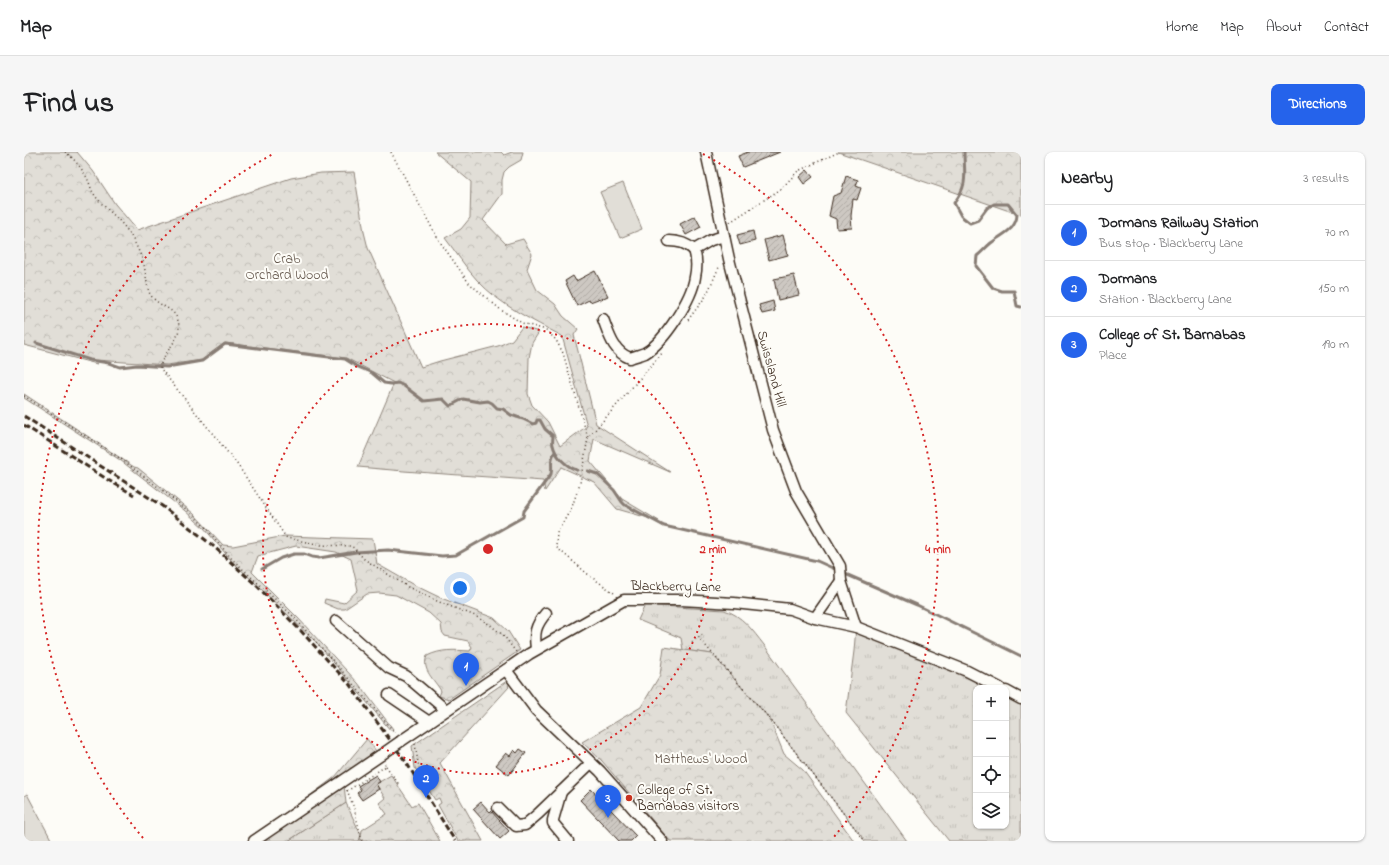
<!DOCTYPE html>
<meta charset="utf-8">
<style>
body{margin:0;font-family:"Indie Flower",sans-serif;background:#f6f6f6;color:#202124}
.controls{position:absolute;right:12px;bottom:12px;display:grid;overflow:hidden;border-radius:8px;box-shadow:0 1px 3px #0004}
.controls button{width:36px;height:36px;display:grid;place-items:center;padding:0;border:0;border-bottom:1px solid #e0e0e0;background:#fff;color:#202124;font:20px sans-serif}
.you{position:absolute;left:436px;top:436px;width:14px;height:14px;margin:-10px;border:3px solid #fff;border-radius:50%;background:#1a73e8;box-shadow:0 0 0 6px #1a73e833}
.badge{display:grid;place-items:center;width:26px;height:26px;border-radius:50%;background:#2563eb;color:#fff;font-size:13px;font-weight:700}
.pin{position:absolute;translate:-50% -33px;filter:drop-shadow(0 1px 2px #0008)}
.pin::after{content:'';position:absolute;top:21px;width:14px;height:12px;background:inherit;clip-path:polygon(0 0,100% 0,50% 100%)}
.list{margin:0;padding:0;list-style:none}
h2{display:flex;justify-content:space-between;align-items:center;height:52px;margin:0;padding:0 16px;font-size:17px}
h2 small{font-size:13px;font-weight:400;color:#757577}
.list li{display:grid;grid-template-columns:26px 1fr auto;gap:12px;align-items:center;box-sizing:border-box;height:56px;padding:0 16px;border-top:1px solid #e0e0e0}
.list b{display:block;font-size:15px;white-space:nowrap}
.list p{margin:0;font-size:13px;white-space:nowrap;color:#757577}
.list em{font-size:13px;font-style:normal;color:#757577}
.icon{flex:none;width:22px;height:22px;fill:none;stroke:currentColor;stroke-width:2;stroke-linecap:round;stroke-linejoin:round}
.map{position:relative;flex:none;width:997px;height:689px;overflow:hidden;border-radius:8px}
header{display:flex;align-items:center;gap:24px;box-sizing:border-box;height:56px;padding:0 20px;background:#fff;border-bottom:1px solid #e0e0e0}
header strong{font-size:19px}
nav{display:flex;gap:22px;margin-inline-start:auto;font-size:14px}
.intro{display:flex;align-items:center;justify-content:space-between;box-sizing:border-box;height:96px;padding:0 24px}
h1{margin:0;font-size:28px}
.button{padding:10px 18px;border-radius:8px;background:#2563eb;color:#fff;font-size:14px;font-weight:700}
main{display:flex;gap:24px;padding:0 24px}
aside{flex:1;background:#fff;border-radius:8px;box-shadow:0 1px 3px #0004}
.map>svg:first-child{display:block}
.grass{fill:url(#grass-tufts);stroke:#8e847a}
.forest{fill:url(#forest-crowns);stroke:#8e847a}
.pitch{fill:#e1ded7;stroke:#8e847a}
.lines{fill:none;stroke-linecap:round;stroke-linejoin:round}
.stream{stroke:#887d74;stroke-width:3}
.building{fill:url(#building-hatch);stroke:#3b2a1e}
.minor-casing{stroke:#3b2a1e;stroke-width:13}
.path{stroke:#3b2a1e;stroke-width:1.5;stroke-dasharray:1 3;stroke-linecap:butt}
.minor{stroke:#fdfcf7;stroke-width:10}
.rail{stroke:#3b2a1e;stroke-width:3;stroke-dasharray:6 3;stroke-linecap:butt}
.minor-bridge-casing{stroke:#3b2a1e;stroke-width:13;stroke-linecap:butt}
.minor-bridge{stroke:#fdfcf7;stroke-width:10}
.ring{fill:none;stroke:#d62828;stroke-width:2;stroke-dasharray:2 4}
.poi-dot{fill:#c8321e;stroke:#fdfcf7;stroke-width:1.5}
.labels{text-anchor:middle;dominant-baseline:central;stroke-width:4;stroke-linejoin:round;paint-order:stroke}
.park-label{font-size:14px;fill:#64574c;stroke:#fdfcf7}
.street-label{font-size:14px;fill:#3b2a1e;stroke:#fdfcf7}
.poi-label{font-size:14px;fill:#3b2a1e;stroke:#fdfcf7;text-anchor:start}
.centre{fill:#d62828;stroke:#fdfcf7;stroke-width:2}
.ring-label{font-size:12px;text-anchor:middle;font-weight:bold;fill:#d62828;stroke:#fdfcf7;stroke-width:4;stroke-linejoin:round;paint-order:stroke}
</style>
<header>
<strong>Map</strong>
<nav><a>Home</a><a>Map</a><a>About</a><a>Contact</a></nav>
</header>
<div class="intro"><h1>Find us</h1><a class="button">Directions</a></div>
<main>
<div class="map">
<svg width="997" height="689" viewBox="0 0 997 689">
<defs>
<pattern id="grass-tufts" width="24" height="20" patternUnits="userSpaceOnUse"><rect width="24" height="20" fill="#e1ded7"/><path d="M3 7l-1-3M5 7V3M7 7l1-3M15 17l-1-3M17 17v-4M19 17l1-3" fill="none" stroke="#c2bfb8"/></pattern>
<pattern id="forest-crowns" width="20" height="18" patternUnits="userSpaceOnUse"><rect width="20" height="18" fill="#e1ded7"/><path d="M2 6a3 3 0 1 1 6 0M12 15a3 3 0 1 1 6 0" fill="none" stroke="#c2bfb8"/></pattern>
<pattern id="building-hatch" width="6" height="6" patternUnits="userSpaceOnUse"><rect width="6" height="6" fill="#cdc8c2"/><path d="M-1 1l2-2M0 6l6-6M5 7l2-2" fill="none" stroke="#b1aca6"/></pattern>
</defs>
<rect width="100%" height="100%" fill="#fdfcf7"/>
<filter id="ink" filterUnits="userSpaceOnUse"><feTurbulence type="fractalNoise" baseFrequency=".025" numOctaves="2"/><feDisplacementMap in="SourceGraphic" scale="8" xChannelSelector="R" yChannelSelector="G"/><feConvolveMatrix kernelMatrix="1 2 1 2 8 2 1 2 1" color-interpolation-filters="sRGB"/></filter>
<g filter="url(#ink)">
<!-- grass -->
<g class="grass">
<path d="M621,453L700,458C718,463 729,479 740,493L883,689H841L745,566L688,502L659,498L657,486L614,468Z"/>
<polygon points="832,475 976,536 952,536 952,674 982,674 982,539 997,547 997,689 925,689 822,561 830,499"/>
<polygon points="322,651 337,683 335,689 264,689"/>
</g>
<!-- forest -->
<g class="forest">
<path d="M0,0H53L69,19L91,52L113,78L267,26L297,21L330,20L340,80L344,96L397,215L416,209L474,194L488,188L498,175L515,180L508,191L505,206L504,242L508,253L524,270L536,294L563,274L538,184C508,168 477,154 453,128C441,115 432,100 421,86L437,77L446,66L447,30L411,0H477L480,3L488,0H499L497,8L485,15L480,20L478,28V42L459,68L482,92L499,87L508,102L503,117L513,138L531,152L539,164L554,177L550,183L572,272L646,320L570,287L566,309L598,347L635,369L593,357L570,330L537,315L521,339L519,329C457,324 395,321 334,315L370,231L322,206L201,191L178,208L143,213L72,208L73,212L0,193Z"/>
<polygon points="814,0 997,0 997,63"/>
<path d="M0,242L110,315L114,316L170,362L199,393L209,394L261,384L349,387L353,412L388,432L417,446L470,466L484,479L496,498L425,547L415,544L417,539C411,528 397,518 403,504C417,497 430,498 446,499L448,495L444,489L421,484L418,480L417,472L405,461L372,443L355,441L343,442L321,457H314L300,451L301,447L320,451L334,438L327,407L312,400L272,394L234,404L228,420L274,466L334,531L369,577L367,579L294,492L207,408L180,376L160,358L96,308L0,246Z"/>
<polygon points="640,495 688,502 745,566 760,602 779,618 830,689 646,689 578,609 558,590 617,555 636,523"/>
<polygon points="493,522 484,534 485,535 416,611 459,689 434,689 414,653 417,651 415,646 411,648 391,616 388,594"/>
<polygon points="343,587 352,599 319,624 322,651 264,689 225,689 311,625"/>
<polygon points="367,623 388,654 394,651 416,689 336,689 338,678 363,662 355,651 361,646 352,632"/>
</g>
<!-- pitch -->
<g class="pitch">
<polygon points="599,31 618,77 596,86 576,40"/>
<polygon points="3,642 28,689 0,689 0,644"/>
</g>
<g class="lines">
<!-- stream -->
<g class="stream">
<path d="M940,0C940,22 945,32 930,51L937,64L946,71L954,68L963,56L970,52H984L993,63C992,78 978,82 967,91C962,95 958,100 953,104L952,114L969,136L978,139H990L993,154L997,155"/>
<path d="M12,191L66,208L85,211L96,215L113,213L143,215L178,209L201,192L321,207L332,214L348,221L360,231L367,232L374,231L380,234L400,249L419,247L426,254L439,247L456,250L464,249L468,251L473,256L479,257L487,263L499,267L509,272L512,271L513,268H516L521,277L529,284C529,287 528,290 529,293C531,304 543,315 553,318"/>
<polyline points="564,319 573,322 590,338 598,350 601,353 640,374 793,409 813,418"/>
<path d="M238,417L257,406L270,402H280L288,405L295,406L332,400L364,398L418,404L432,403L499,365L500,359L527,322C529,314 525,307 531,300"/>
<polyline points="819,421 893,453 997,504"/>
</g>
</g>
<!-- building -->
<g class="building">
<polygon points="724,0 756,0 719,15 714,4"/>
<polygon points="783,18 789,25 780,32 775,25"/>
<polygon points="822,24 834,28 832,34 837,36 833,48 829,47 827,64 828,76 813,77 812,67 805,64 809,44 817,41"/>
<polygon points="671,64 677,75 662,83 656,72"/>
<polygon points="729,79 731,89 716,93 713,83"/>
<polygon points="759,83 764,103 745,108 740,88"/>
<polygon points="571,119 584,144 575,148 574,147 566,150 565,148 553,154 541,129 549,124 552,129"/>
<polygon points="770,123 775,143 754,148 750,127"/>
<polygon points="749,149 751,159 738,162 735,153"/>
<polygon points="496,597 502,601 485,623 472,613 482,601 486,604 490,598 493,601"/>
<polygon points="352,623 356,630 352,632 355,637 338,648 333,641 337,638 334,634"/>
<polygon points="567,637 612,684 607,689 595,689 556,648"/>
<polygon points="457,650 466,660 467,659 485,679 476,687 449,657"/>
</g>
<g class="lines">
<!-- minor casing -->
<g class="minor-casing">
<g id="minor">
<polyline points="682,0 705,107 749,278 772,339 816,414 817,429 832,475"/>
<path d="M645,89C655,89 662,91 670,98"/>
<path d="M579,167C585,182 589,200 606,206C611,204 616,203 621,201C640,190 668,147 671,125C673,116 673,107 670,98L687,88L700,84"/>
<polyline points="791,466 817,429"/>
<polyline points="312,469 365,516 382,524 422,558"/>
<path d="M512,497C510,481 511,474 522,461"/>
<polyline points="482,518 512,558 576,619 638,689"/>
<polyline points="982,539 997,547"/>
<polyline points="365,543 405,570"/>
<polyline points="377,589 505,502 600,448 657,448 710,451 766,457 791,466 832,475 943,519 976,536"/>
<polyline points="537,640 529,668 529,671 544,689"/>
<polyline points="474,656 492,674 501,673 514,662 567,611"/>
<polyline points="230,689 357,603"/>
</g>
</g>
<!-- path -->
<g class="path">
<path d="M41,0C50,6 59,18 64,28C66,32 67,38 70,42C77,53 90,62 99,73C107,82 112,93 117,104C122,114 122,135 126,142C135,157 154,154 155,175C155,190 138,201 136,216L213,312L261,384L263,386L297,393L326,394L330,396L340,407L384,435L415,450L449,463L465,472L480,484L492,500"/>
<polyline points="367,0 414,87 445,131 477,158 498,171 522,178 532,188 539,201 564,286"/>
<polyline points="706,70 757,37 774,19 815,0"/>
<polyline points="664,168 682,144 696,113"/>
<polyline points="0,244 97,307 142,341 169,363 181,375 208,407 269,464 312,512 371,581"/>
<polyline points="590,441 566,424 532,395 533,381 548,355 556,331 564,286 639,200"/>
<polyline points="674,485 745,566 841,689"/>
<polyline points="668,490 679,482"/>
<polyline points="391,592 395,616"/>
<polyline points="362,614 374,631 376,629"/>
<polyline points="323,638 330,656 338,689"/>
<polyline points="323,639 362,614 361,612"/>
</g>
<!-- minor -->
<use href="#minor" class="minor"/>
<!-- rail -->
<g class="rail">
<polyline points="0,264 138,354 188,393 232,433 277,479 326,533 382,610 431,689"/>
<polyline points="0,273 84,328 110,343"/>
</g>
<!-- minor-bridge casing -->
<g class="minor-bridge-casing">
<polyline id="minor-bridge" points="357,603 377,589"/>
</g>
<!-- minor-bridge -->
<use href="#minor-bridge" class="minor-bridge"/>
</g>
</g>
<!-- distance rings -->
<g class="ring">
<circle cx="464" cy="397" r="225"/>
<path d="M119 686A450 450 0 0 1 249 2M679 2A450 450 0 0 1 809 686"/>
</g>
<!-- markers -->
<circle class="poi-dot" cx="605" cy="646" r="4"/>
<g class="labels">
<!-- park labels -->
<g class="park-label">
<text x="263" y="107">Crab<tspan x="263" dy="16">Orchard Wood</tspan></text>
<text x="677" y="607">Matthews' Wood</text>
</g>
<!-- street labels -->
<g class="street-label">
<text transform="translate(747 217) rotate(75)">Swissland Hill</text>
<text transform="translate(652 435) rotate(1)">Blackberry Lane</text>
</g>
<!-- poi labels -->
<g class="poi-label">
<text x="613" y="638">College of St.<tspan x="613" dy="16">Barnabas visitors</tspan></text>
</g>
</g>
<circle cx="464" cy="397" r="6" class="centre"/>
<g class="ring-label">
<text x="689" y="401">2 min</text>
<text x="914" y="401">4 min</text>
</g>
</svg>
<div class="controls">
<button>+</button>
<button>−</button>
<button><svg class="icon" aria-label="locate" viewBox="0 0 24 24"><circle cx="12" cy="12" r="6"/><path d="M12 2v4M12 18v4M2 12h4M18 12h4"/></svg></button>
<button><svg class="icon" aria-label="layers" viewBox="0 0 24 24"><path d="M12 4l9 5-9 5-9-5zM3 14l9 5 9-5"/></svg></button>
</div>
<div class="you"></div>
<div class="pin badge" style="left:442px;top:534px">1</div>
<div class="pin badge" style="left:402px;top:646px">2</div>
<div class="pin badge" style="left:584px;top:666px">3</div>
</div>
<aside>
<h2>Nearby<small>3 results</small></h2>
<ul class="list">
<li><span class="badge">1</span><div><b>Dormans Railway Station</b><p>Bus stop · Blackberry Lane</p></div><em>70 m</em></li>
<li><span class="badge">2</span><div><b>Dormans</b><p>Station · Blackberry Lane</p></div><em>150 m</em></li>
<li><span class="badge">3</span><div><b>College of St. Barnabas</b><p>Place</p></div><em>190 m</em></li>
</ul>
</aside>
</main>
